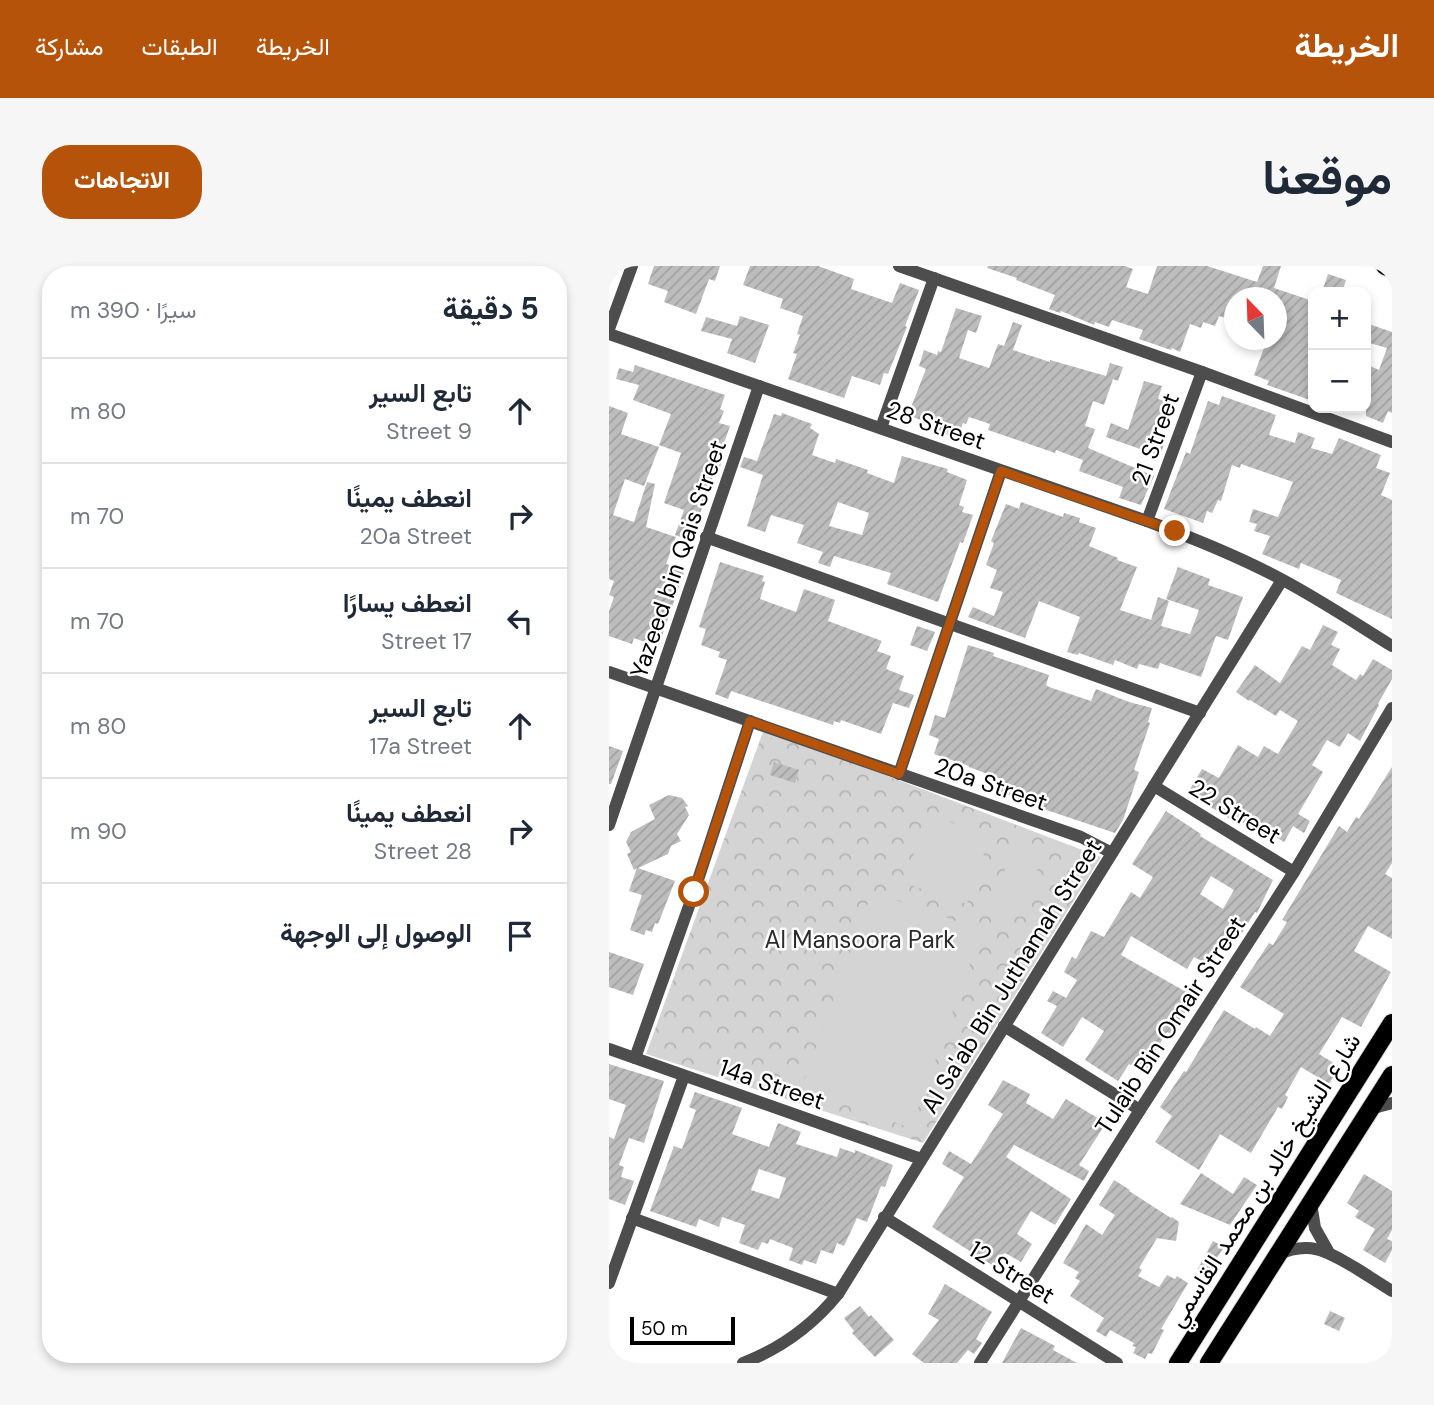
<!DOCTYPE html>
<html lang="ar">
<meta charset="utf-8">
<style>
body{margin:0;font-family:"DM Sans",Vazirmatn,sans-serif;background:#f6f6f7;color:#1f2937;direction:rtl}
.controls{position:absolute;right:21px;top:21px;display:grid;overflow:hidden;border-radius:14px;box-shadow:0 4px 10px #0003}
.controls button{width:63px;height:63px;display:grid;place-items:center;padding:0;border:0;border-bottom:2px solid #e0e1e3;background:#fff;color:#1f2937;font:35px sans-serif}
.compass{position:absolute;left:615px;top:21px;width:63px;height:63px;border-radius:50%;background:#fff;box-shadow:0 4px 10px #0003;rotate:337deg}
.scale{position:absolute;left:21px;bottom:18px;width:105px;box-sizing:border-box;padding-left:7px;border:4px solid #000;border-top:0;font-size:19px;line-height:24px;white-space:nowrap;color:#000;-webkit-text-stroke:5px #fff;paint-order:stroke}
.stop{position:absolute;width:21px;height:21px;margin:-16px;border:5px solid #b45309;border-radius:50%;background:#fff}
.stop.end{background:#b45309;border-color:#fff;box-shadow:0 2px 7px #0008}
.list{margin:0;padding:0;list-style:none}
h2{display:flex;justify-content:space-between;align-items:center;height:91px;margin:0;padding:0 28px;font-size:30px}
h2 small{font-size:23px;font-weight:400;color:#747a83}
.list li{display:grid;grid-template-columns:46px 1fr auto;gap:21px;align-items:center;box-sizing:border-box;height:105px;padding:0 28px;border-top:2px solid #e0e1e3}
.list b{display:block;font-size:26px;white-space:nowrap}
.list p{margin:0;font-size:23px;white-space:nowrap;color:#747a83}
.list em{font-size:23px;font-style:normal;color:#747a83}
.icon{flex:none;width:38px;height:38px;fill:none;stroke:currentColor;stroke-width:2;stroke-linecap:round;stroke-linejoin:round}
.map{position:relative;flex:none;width:783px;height:1097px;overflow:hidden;direction:ltr;border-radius:28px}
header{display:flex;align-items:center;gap:42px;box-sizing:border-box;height:98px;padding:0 35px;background:#b45309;color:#fff}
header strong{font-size:33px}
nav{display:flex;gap:38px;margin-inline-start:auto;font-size:24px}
.intro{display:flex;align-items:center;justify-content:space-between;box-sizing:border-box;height:168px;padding:0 42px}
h1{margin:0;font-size:49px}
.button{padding:18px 32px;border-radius:28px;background:#b45309;color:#fff;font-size:24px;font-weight:700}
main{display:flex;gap:42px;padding:0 42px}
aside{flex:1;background:#fff;border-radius:28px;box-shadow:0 4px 10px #0003}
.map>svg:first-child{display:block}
.forest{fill:url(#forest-crowns)}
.pitch{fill:#d4d4d4}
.building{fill:url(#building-hatch);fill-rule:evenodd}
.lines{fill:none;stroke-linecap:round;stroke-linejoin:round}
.major-casing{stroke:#dbdbdb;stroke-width:20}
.minor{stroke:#4d4d4d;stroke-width:12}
.major{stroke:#000;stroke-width:18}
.route{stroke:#b45309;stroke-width:9}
.labels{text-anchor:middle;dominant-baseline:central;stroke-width:5;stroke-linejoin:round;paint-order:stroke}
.street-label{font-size:24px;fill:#000;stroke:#fff}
.park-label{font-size:24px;fill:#2b2b2b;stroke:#fff}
</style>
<header>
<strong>الخريطة</strong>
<nav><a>الخريطة</a><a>الطبقات</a><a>مشاركة</a></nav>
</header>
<div class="intro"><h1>موقعنا</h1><a class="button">الاتجاهات</a></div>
<main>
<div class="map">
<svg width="783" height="1097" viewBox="0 0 783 1097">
<defs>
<pattern id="forest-crowns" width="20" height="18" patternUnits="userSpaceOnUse" patternTransform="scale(1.75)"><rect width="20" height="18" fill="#d4d4d4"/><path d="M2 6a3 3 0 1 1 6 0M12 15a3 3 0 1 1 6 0" fill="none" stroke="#b4b4b4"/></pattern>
<pattern id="building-hatch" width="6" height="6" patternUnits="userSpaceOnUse" patternTransform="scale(1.75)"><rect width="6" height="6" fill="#bdbdbd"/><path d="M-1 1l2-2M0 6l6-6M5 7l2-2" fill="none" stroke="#a1a1a1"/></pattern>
</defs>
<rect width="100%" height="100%" fill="#fff"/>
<!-- forest -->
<polygon class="forest" points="155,463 492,591 314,877 37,788"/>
<!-- pitch -->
<g class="pitch">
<polygon points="318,548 381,570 358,638 295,617"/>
<polygon points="404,581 433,591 412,651 383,641"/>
<polygon points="263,626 373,664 302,862 192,823"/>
</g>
<!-- building -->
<g class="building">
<polygon points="45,0 111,0 106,15 100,13 87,48 55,36 59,25 39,18"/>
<polygon points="141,0 209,0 245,13 242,23 283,37 291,17 310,24 296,60 298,61 279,108 275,107 271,119 243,110 235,132 179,113 188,88 184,87 191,69 188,68 194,50 171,42 174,33 134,19"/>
<polygon points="379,0 516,0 524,3 517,21 539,28 548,0 598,0 648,16 654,0 672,0 665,22 704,35 704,135 658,119 660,115 645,109 658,74 668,74 668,32 626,32 626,55 610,50 606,60 594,56 592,62 581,58 571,86 563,82 562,84 530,73 534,64 503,54 500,61 486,56 485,59 452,45 451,47 440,43 446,29 407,14 408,12 378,2"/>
<polygon points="719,8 737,14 733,26 713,26"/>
<polygon points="347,42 373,50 367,67 359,64 350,92 380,102 389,78 395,80 404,56 413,59 404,84 441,96 441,94 497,110 501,97 514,101 509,115 504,113 495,139 484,135 476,160 486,163 479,182 545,210 532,239 510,232 514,221 470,205 474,194 447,184 446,187 379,164 381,158 360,151 357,158 354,157 348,172 325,165 327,160 299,149 317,103 310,100 315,84 328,89 329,85 332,86"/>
<polygon points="131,50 160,59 146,97 118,87 123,73 92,65 97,51 128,60"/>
<polygon points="757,57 783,66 783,147 779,145 774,157 757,150 757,105 759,106 761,100 770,104 778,82 757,76"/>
<polygon points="26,99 116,129 111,143 115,145 110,157 121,160 110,191 114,193 108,208 105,207 86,262 90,263 86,276 66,269 75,244 55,237 72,187 50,179 62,148 24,134 30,119 7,113 10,102 24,106"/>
<polygon points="535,115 553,120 549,133 559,136 546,175 555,178 551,190 497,171 502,157 519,164"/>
<polygon points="613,130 667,149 660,169 686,177 689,166 706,172 702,182 723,188 730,172 772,189 767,202 781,207 772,229 783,234 783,353 727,327 732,314 692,297 690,303 653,288 661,270 645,265 648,258 640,256 644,243 669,251 684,216 632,198 631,202 623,199 612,235 609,234 603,247 598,245 594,257 555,243 577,186 581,188 599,135 610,139"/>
<polygon points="0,140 19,147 12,168 50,181 35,220 16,213 4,249 25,256 38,216 46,218 37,261 67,271 57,298 76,304 49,381 25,372 23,378 0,370 0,345 5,331 0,329 5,315 0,313"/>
<path d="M173,147L203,158L201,162L210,168L203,189L226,197L227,193L259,204L258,207L285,217L293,190L339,203L338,206L358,214L350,239L355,241L353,246L364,249L354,277L351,276L329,336L278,318L282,307L225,290L221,301L209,297L214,286L188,277L195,259L162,249L156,266L138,260L154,209L131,201L135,191L148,195L165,148L172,150ZM229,236L260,247L253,269L220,260Z"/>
<polygon points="412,236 454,251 455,247 471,252 470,256 487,262 480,280 509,292 508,294 528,301 511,344 542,354 549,331 560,335 552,360 581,368 590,344 557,333 569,301 601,313 599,319 634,331 619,374 607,370 592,411 551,397 549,403 530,398 528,403 506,394 504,399 470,387 469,389 458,386 471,351 430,335 416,372 359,351 364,341 385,350 394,326 381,322 388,304 377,299 385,277 382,275 397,238 410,243"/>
<polygon points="111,296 155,310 153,315 156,316 151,333 187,346 195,323 226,334 219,355 273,375 268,385 282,390 277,403 295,410 290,424 305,429 300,442 284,437 272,468 232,454 231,457 225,455 224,459 122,425 119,433 106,428 118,394 109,391 111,386 92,379 97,363 90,361"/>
<polygon points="714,359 729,366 722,379 731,383 723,399 747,414 751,408 754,410 764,393 783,404 783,413 769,438 770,439 751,475 739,467 731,481 718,474 703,499 714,506 689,548 701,555 695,567 684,560 675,576 664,569 661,572 629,554 627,557 600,540 601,538 580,525 593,503 610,512 629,479 649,491 655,480 669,488 689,455 671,444 667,450 641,434 640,435 627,426 646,399 671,417 693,380 701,384"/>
<polygon points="308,360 326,366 318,385 301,379"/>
<polygon points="359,379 385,387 384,390 440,409 437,419 440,421 482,435 487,423 520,436 543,442 539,456 541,457 525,504 530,506 514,554 506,567 402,532 403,530 388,525 392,513 360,501 360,500 325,488 330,473 320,469 326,449 336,452"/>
<polygon points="0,480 14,485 2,518 0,518"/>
<polygon points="165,496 190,504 186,517 161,509"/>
<polygon points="783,501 783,597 776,608 783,612 783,673 759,660 745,685 782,706 752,761 733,751 710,788 731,801 720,818 692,801 676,829 679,831 673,843 669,841 642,887 611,868 590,904 546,876 563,850 551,841 575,805 577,806 615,744 646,763 647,761 661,770 675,748 631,721 660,677 664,679 678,656 673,654 730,560 738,566 747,551 750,553"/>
<polygon points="60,529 73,532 79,540 76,541 80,549 68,568 72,575 62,580 59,588 29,602 66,615 49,658 46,657 43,666 37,664 35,669 21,664 33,629 20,625 28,602 25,604 18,588 22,586 17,576 22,566 46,553 40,539"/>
<path d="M557,545L592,568L591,570L664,614L648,647L646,646L633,667L622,661L601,699L585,691L578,703L522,670L512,689L586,731L562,768L558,766L546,786L551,789L539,809L520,798L509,815L476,794L495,765L473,751L454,781L432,767L448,740L438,735L444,725L457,732L468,714L455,706L463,691L467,693L482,665L495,671L522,626L531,632L544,611L523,598ZM602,610L625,624L614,643L591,628Z"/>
<polygon points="0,686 35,698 24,729 0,721"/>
<polygon points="0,798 55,815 35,877 20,872 10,899 15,901 12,911 25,915 16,939 0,933 0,871 5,873 17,839 0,833"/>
<polygon points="394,814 421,828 417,837 444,853 457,833 497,857 470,899 480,905 475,915 405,879 397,891 462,933 446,959 422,945 408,968 423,978 412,996 396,987 386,1001 323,961 355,911 333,898 340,885 362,898 394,848 379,839"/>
<path d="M86,826L133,842L123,868L160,881L169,857L192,866L187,878L228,891L231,882L246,887V884L284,899L276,921L272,920L258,956L248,952L235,980L228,977L224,988L212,984L207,998L195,994L193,999L180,994L184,982L161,973L159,978L153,976L149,984L130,977L136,959L113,951L110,961L90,953L87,961L41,945L65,880L73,883L87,844L80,841ZM150,903L177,912L170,933L142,924Z"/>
<polygon points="592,907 624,928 635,911 648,919 621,959 571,938"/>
<polygon points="755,908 783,925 783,964 778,973 783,975 783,984 776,997 754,984 766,963 746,951 750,945 738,937"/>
<polygon points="505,914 521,924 520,925 562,952 563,951 570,956 567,975 548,972 530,1002 533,1004 529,1010 550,1021 558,1009 566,1013 568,1010 579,1017 552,1063 555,1064 543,1088 539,1087 536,1093 524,1087 527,1081 523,1080 525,1077 501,1064 497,1071 487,1065 495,1052 461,1030 471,1015 466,1012 470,1006 454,997 477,958 493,969 506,949 490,939"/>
<polygon points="604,975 615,981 597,1009 588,1004"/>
<polygon points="336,1018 383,1046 367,1073 373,1077 365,1088 359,1084 348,1097 315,1097 303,1088 330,1054 319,1048"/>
<polygon points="251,1040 260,1051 262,1049 285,1074 266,1091 243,1067 245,1065 235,1052"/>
<polygon points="721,1045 736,1052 730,1065 715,1058"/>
<polygon points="412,1062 446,1080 444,1084 468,1097 393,1097"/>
</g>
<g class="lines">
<!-- major casing -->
<g class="major-casing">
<g id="major">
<polyline points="776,0 783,3"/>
<polyline points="569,1097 783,757"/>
<polyline points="600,1097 783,809"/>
</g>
</g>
<!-- minor -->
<g class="minor">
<polyline points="290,0 593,106 783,176"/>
<polyline points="0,63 23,0"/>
<path d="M0,68L538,255C584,272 629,290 672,313C710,333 746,357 783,380"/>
<polyline points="272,162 325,12"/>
<polyline points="538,255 593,106"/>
<polyline points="97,271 591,447"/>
<polyline points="0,406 472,571 503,587"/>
<polyline points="290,508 392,205"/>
<polyline points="545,520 685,606"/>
<path d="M0,559C51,413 99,266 150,120"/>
<polyline points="395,760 531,844"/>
<polyline points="0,783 312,893"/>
<polyline points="26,792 85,626 141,455"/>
<polyline points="761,843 783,837"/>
<polyline points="702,937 706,962 719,985"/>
<polyline points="275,951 508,1097"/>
<polyline points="23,952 229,1028"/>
<path d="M668,989C700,974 718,985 745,1001C758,1009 770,1017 783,1025"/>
<polyline points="0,1017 75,810"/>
<path d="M134,1097C173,1082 203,1060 229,1028L673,314"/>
<polyline points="371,1097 531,844 685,606 783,442"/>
</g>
<!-- major -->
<use href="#major" class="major"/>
</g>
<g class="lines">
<!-- route -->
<polyline class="route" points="85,626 141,455 290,508 392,205 566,265"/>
</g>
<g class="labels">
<!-- street labels -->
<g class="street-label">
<text transform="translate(327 159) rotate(19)">28 Street</text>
<text transform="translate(546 173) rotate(-70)">21 Street</text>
<text transform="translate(69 293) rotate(-71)">Yazeed bin Qais Street</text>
<text transform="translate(382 518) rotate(19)">20a Street</text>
<text transform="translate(626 545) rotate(31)">22 Street</text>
<text transform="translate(402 710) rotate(-58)">Al Sa'ab Bin Juthamah Street</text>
<text transform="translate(561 759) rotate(-57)">Tulaib Bin Omair Street</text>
<text transform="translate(163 818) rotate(19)">14a Street</text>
<text transform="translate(655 914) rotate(-58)">شارع الشيخ خالد بن محمد القاسمي</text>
<text transform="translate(403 1006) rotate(32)">12 Street</text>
</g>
<!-- park labels -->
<g class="park-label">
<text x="251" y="673">Al Mansoora Park</text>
</g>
</g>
</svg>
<div class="controls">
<button>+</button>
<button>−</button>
</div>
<svg class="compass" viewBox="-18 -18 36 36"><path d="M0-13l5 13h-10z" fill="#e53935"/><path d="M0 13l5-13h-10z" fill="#747a83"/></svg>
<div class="scale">50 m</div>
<div class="stop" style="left:85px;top:626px"></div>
<div class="stop end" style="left:566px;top:265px"></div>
</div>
<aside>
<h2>5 دقيقة<small>سيرًا · 390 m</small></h2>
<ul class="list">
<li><svg class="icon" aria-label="ahead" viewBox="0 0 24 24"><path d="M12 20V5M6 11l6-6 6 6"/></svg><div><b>تابع السير</b><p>9 Street</p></div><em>80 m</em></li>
<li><svg class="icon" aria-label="right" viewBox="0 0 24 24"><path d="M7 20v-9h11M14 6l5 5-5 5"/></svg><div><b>انعطف يمينًا</b><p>20a Street</p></div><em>70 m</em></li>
<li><svg class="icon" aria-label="left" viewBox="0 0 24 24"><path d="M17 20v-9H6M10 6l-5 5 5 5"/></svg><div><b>انعطف يسارًا</b><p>17 Street</p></div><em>70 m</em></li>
<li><svg class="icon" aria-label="ahead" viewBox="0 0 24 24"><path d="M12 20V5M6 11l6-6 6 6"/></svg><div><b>تابع السير</b><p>17a Street</p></div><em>80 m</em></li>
<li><svg class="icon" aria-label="right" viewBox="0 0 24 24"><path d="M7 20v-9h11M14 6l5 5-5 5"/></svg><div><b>انعطف يمينًا</b><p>28 Street</p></div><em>90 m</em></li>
<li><svg class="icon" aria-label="arrive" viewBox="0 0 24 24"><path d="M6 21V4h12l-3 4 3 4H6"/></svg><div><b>الوصول إلى الوجهة</b></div></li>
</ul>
</aside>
</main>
